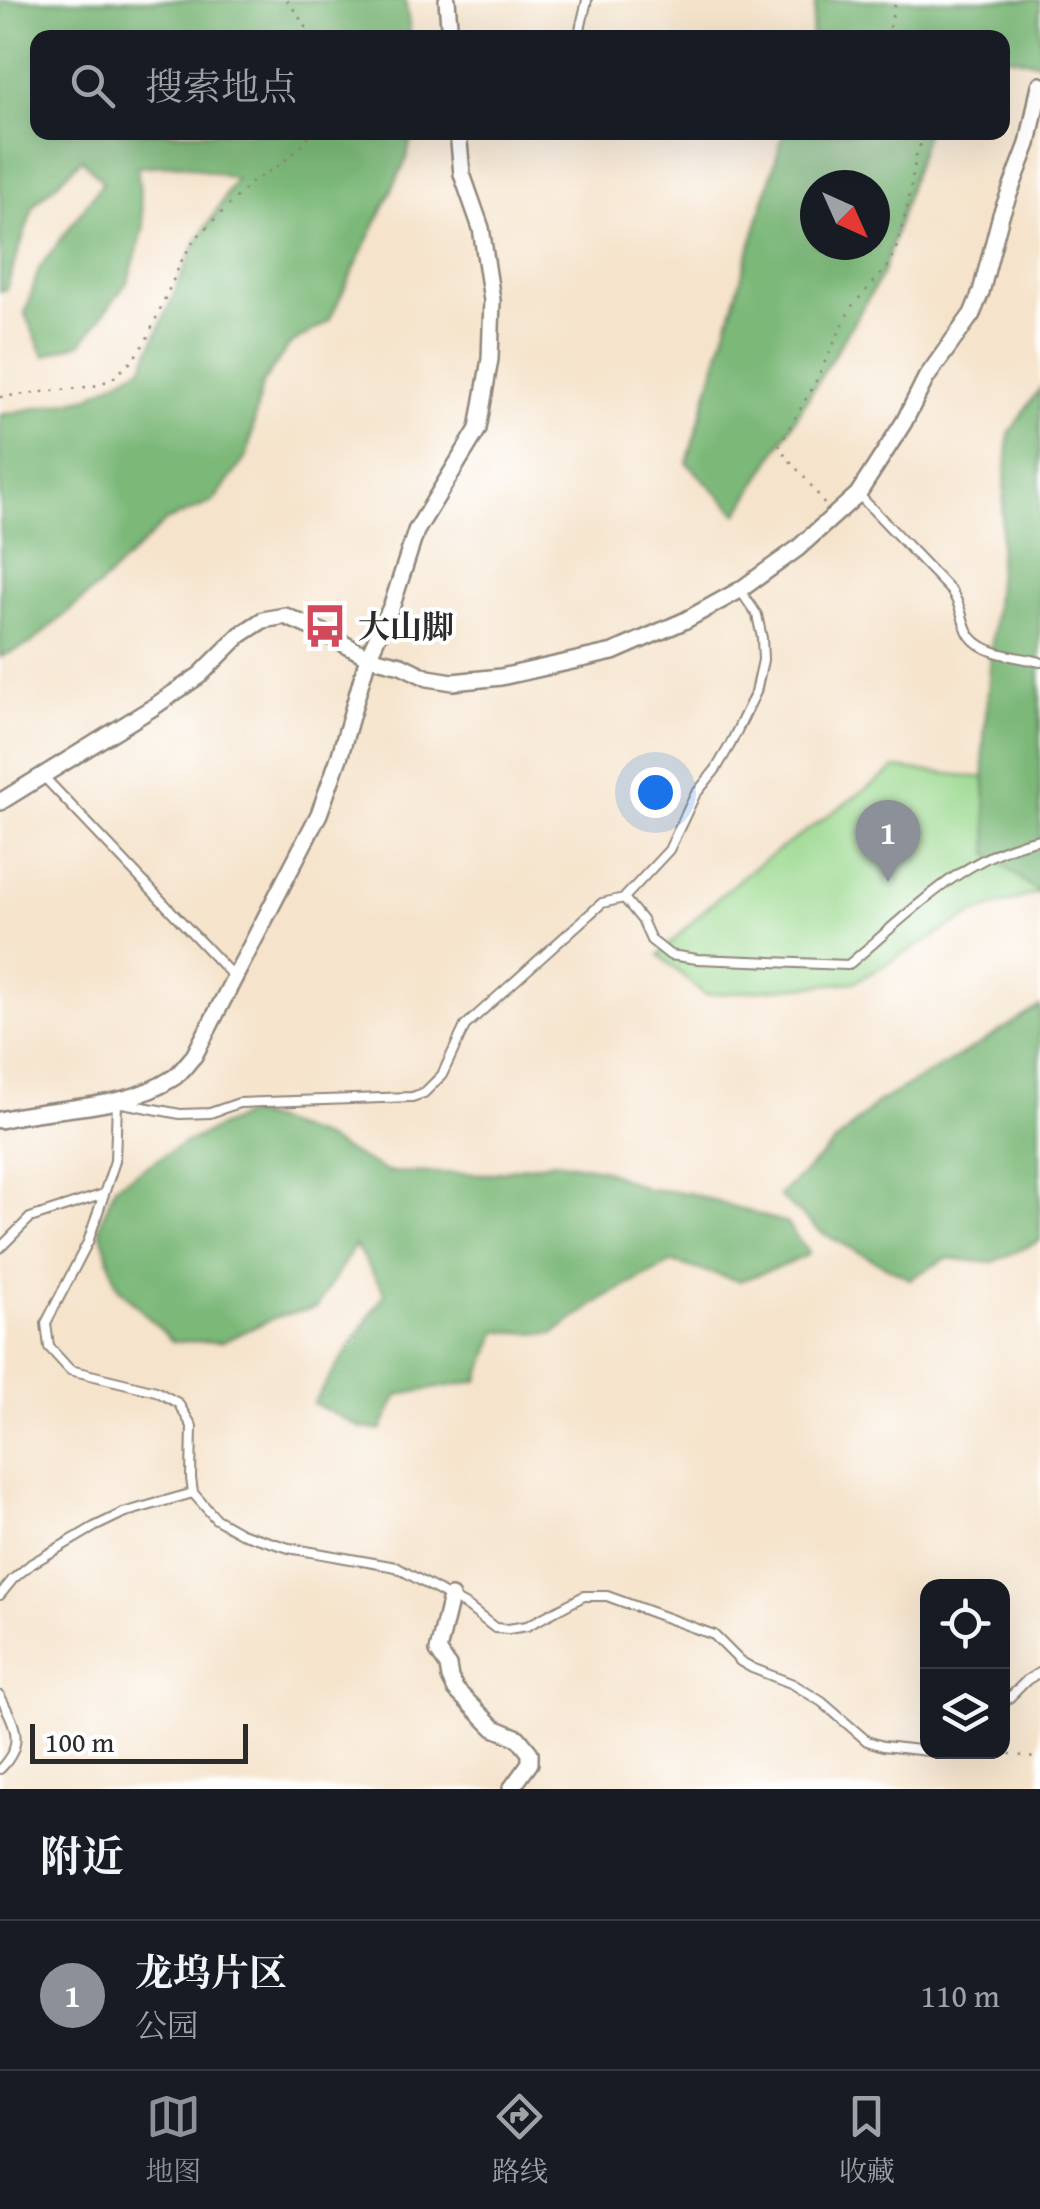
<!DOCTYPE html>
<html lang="zh">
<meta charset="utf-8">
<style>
body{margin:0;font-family:"Gentium Book Plus","Noto Serif SC",serif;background:#242831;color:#f1f3f6}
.controls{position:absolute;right:30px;bottom:30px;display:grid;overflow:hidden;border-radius:20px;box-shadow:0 10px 40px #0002}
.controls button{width:90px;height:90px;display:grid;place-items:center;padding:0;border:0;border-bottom:2px solid #363941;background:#171b24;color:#f1f3f6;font:50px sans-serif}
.compass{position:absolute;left:800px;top:170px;width:90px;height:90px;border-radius:50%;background:#171b24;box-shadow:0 10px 40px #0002;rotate:135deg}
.scale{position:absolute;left:30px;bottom:25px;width:218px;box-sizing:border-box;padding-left:10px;border:5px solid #2b2b2b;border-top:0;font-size:28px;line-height:35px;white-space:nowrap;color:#2b2b2b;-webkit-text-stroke:8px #fff;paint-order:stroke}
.you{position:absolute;left:655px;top:792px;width:35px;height:35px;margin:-25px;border:8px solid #fff;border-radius:50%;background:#1a73e8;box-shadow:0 0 0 15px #1a73e833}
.badge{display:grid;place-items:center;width:65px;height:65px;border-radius:50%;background:#8c9099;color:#fff;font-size:32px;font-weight:700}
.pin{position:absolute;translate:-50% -82px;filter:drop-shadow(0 2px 5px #0008)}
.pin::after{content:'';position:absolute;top:52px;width:35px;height:30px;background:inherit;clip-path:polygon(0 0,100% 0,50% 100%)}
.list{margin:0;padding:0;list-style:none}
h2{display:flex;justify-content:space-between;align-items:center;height:130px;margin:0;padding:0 40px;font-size:42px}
h2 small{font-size:32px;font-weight:400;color:#9ea1a6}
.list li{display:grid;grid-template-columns:65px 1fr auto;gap:30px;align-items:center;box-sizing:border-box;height:150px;padding:0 40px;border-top:2px solid #363941}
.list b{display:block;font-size:38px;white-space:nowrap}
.list p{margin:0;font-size:32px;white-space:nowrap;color:#9ea1a6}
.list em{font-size:32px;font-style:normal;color:#9ea1a6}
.icon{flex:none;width:55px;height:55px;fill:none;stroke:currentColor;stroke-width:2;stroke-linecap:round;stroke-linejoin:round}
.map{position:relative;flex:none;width:1040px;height:1789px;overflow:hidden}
.search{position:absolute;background:#171b24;box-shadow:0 10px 40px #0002;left:30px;right:30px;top:30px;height:110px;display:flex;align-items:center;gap:25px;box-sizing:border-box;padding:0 35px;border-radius:20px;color:#9ea1a6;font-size:38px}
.sheet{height:280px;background:#171b24}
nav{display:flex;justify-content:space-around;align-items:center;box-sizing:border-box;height:140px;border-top:2px solid #363941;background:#171b24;font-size:28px;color:#9ea1a6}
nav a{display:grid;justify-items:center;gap:5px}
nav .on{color:#8c9099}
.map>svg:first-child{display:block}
.green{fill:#9ad88d;stroke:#62825c;stroke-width:2.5}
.forest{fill:#7bb878;stroke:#537252;stroke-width:2.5;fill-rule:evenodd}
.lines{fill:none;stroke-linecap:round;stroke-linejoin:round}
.lane-casing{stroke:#90877b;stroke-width:12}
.street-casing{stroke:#90877b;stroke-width:20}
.path{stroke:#90877b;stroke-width:2.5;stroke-dasharray:2.5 8;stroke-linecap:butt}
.lane{stroke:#fff;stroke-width:8}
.street{stroke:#fff;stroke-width:15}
.labels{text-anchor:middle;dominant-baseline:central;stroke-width:8;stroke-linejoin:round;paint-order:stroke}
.poi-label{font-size:32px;font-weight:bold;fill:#2b2b2b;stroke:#fff;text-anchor:start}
</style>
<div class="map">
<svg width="1040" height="1789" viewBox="0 0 1040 1789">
<rect width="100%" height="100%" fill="#fff"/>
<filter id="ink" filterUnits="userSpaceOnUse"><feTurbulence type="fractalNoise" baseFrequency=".01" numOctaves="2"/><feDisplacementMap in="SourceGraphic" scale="20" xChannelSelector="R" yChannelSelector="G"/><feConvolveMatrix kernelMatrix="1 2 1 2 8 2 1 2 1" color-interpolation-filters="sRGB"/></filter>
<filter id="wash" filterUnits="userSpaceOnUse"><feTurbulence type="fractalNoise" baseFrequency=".0048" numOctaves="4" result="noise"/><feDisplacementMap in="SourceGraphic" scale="40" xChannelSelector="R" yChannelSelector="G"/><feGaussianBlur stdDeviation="2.25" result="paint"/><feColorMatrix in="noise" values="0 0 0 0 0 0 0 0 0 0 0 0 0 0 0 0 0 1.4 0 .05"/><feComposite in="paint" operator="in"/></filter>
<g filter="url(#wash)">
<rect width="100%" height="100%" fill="#f5e3cb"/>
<!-- green -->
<polygon class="green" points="896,768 1040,784 1040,892 975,913 855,982 705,995 659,955 700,914 746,873"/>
<!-- forest -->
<g class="forest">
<polygon points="0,0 405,0 411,37 38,38 38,132 412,133 407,158 329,321 288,346 262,384 247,456 213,502 166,521 100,585 30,644 0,657 0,415 86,398 143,366 194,247 236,179 180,164 137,167 144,228 128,281 82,343 44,356 25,314 39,269 103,182 82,159 34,205 6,289 0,291"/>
<polygon points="816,0 1040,0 1040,63 1003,55 1002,38 811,37"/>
<path d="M784,132L926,133L882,275L738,514L687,463ZM815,185H875V245H815Z"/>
<polygon points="1040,388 1040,894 989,854 983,752 1009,434"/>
<polygon points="1040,1006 1040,1241 991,1263 947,1258 910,1279 822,1233 779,1196 877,1103 975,1047"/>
<polygon points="249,1113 318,1136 387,1172 489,1174 555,1161 601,1169 647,1189 689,1193 786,1223 809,1254 788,1264 739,1281 673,1262 605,1297 553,1334 497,1331 478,1381 398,1395 381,1430 362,1428 313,1403 385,1293 355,1245 316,1308 276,1317 222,1342 172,1341 117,1286 99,1227 115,1186 184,1143"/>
</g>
</g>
<g filter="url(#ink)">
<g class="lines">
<!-- lane casing -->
<g class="lane-casing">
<g id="lane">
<polyline points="575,38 579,34 587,0"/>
<path d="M858,494L952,592C962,608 960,614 967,630C977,655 1017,656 1040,662"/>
<polyline points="740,590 757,615 762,638 763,660 756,692 730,745 716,769 695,795 669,850 624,898 602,903 465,1026 442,1075 424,1093 412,1097 239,1103 210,1113 180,1114 117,1102 115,1161 88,1242 46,1323 49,1347 70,1370 156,1391 178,1403 192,1426 191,1478 193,1493 216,1519 241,1533 289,1548 396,1567 468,1607 495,1628 508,1629 527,1626 584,1596 607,1596 714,1635 740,1661 752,1668 793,1684 822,1702 867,1741 883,1746 928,1751"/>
<polyline points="44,777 234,977"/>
<path d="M624,898L642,920L651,940L670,955L697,959L848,965C906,917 963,854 1040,839"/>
<polyline points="0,1248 30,1218 104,1194"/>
<polyline points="0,1595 13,1579 31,1564 94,1527 123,1513 193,1493"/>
<path d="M0,1696C15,1725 26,1743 0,1769"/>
<polyline points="1002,1705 1027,1680 1040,1672"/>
</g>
</g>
<!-- street casing -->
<g class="street-casing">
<g id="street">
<polyline points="447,0 450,38"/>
<polyline points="0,802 152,708 200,675 240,635 263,620 285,616 322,632 368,657 401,665 428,678 453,682 501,677 613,652 684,621 740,590 797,549 858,494 904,422 926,378 972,314 981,292 1001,215 1028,144 1040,85"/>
<path d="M0,1120C57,1105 121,1112 173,1078C181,1073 187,1063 194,1056L319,814L340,755L368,657L392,605L416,531L478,429L490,359L492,300L481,228L462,174L458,132"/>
<polyline points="451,1597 438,1651 448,1666 450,1678 456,1690 494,1728 518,1738 530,1753 530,1763 511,1789"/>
</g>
</g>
<!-- path -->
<g class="path">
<polyline points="287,0 314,38"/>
<polyline points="887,38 896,0"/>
<polyline points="0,397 94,386 112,379 131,362 146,341 182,260 194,240 253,181 278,166 300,148 312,132"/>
<path d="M824,504C811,482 793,467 779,446L815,383L851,307L887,268L895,252L907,209L916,156L925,132"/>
<polyline points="999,1752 1040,1759"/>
</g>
<!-- lane -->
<use href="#lane" class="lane"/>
<!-- street -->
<use href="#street" class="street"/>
</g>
</g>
<!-- icons -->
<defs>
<g id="bus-bare" transform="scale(3.45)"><path d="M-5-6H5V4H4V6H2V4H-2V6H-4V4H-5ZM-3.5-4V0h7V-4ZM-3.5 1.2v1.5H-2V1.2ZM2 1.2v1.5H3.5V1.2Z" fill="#d1495b" stroke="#fff" stroke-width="2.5" paint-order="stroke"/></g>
</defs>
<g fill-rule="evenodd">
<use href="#bus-bare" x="325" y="626"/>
</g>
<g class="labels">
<!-- poi labels -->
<g class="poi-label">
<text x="358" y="626">大山脚</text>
</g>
</g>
</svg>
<div class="controls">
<button><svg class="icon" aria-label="locate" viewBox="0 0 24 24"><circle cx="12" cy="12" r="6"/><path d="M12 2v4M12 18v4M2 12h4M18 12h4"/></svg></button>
<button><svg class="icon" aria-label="layers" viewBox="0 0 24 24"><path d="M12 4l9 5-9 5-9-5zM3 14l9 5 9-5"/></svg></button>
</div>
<svg class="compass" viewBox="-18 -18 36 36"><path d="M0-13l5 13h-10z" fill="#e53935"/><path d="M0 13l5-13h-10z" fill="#9ea1a6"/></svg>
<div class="scale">100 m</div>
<div class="you"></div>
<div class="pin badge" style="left:888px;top:882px">1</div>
<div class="search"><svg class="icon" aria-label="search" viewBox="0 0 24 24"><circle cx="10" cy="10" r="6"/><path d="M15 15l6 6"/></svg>搜索地点</div>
</div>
<section class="sheet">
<h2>附近<small></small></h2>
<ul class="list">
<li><span class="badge">1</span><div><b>龙坞片区</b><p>公园</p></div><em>110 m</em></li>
</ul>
</section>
<nav>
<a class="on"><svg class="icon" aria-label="map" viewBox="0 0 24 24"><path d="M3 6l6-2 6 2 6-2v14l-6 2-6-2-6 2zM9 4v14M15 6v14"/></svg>地图</a>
<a><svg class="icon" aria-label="directions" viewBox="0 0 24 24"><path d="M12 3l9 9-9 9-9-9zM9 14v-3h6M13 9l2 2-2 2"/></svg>路线</a>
<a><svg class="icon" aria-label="saved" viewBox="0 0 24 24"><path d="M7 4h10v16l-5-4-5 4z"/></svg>收藏</a>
</nav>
